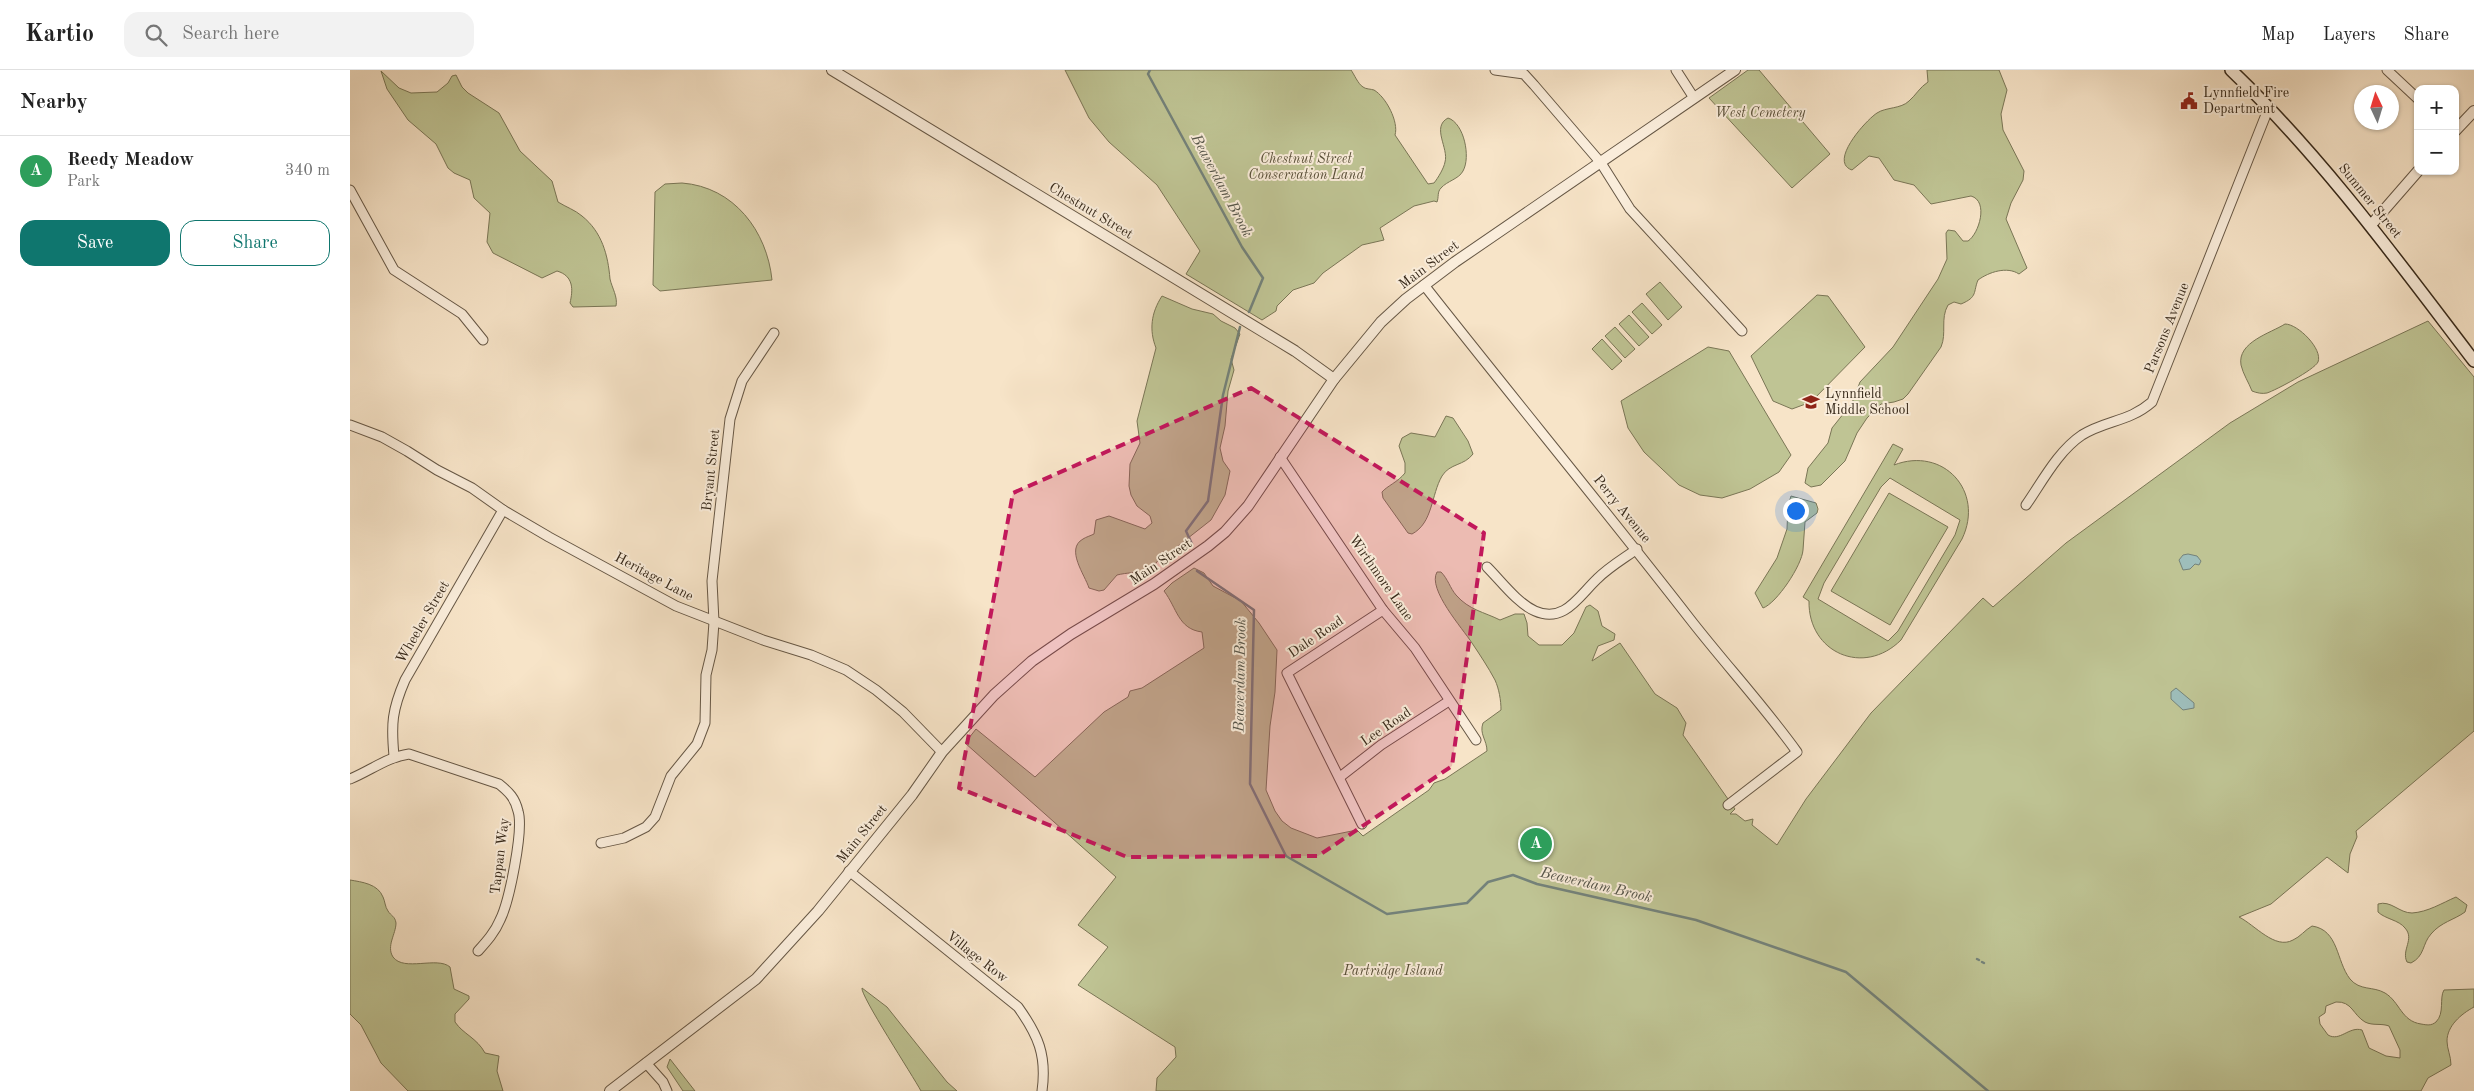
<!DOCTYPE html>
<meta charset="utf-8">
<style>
body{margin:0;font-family:"Old Standard TT",serif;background:#f2f2f2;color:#222}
.controls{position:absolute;right:15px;top:15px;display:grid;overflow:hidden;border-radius:10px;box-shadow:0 1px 4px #0004}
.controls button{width:45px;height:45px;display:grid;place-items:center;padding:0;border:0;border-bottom:1px solid #e0e0e0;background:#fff;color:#222;font:25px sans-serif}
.compass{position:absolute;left:2004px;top:15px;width:45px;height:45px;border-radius:50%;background:#fff;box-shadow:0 1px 4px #0004;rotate:356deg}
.you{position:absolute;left:1445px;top:440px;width:18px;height:18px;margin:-12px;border:4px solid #fff;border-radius:50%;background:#1a73e8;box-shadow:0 0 0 8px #1a73e833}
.badge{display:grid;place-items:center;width:32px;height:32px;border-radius:50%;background:#0f766e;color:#fff;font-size:16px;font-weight:700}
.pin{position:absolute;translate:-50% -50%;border:2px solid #fff;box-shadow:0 1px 5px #0006}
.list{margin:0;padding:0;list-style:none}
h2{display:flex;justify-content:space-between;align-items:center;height:65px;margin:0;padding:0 20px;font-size:21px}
h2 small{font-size:16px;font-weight:400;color:#767676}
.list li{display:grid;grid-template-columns:32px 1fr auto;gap:15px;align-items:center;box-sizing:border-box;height:70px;padding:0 20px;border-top:1px solid #e0e0e0}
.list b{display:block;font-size:19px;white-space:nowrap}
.list p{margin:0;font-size:16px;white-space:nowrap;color:#767676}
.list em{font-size:16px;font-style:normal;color:#767676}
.actions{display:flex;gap:10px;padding:15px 20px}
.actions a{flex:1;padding:11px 0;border:1px solid #0f766e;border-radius:15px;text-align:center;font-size:18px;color:#0f766e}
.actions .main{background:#0f766e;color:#fff}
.icon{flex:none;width:28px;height:28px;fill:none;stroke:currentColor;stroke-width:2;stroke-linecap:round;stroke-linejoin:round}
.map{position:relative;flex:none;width:2124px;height:1021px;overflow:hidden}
header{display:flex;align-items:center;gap:30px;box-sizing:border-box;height:70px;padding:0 25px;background:#fff;border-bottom:1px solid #e0e0e0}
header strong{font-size:24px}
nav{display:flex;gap:28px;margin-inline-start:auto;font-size:18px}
.search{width:350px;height:45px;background:#f2f2f2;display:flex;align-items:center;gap:12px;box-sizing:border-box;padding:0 18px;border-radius:15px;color:#767676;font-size:19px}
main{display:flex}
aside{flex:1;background:#fff}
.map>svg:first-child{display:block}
.green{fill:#bfc494;stroke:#7a7656;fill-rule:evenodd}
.water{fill:#9ebebb;stroke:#74827a}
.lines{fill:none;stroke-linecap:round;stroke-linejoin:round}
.stream{stroke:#74827a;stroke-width:2.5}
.minor-casing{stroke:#665745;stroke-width:11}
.tertiary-casing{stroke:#665745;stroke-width:12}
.secondary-casing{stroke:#362819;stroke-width:14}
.minor{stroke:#faeddb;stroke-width:9}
.tertiary{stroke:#faeddb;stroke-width:10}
.secondary{stroke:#faeddb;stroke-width:11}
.marked{fill:#c2185b;fill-opacity:0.2;stroke:#c2185b;stroke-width:4;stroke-dasharray:10 6;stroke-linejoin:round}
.labels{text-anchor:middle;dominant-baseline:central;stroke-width:4;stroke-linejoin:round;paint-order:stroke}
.poi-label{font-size:14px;fill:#362819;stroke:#faeddb;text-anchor:start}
.park-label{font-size:14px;font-style:italic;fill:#584f38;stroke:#faeddb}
.street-label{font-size:14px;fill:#362819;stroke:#faeddb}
.water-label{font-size:15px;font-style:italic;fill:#55554a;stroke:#faeddb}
</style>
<header>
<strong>Kartio</strong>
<div class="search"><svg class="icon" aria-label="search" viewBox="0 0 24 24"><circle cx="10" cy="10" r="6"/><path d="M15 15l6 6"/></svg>Search here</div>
<nav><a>Map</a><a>Layers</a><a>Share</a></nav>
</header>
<main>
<aside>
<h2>Nearby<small></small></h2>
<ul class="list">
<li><span class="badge" style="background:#2e9e5b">A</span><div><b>Reedy Meadow</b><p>Park</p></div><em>340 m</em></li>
</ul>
<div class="actions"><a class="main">Save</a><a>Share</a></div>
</aside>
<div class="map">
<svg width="2124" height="1021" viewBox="0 0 2124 1021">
<rect width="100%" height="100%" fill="#f7e4c8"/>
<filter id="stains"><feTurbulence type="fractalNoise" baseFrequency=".004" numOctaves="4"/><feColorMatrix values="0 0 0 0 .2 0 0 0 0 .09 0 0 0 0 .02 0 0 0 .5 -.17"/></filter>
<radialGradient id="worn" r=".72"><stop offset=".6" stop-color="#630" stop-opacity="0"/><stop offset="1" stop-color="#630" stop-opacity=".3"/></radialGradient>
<!-- green -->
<g class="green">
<path d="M715,0H1001C1004,4 1008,14 1013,17C1015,19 1021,19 1024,20C1036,27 1049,52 1045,65L1078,114L1084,113C1088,108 1094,98 1095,92C1099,78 1081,57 1098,48C1114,53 1121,87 1113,101C1109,109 1097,111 1091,118C1087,122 1089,127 1087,132L1084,131L1064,136L1030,158L1034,170L1012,175L973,203L964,213L943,220L927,236L926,241L912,250L836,204L850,181L807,115L759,72L739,48Z"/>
<polygon points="1398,0 1409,0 1480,84 1442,118 1359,28"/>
<path d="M1577,0H1649L1657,20L1651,44L1653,60L1674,101L1673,110L1661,133L1656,149L1677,198L1669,204C1657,196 1639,202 1628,210C1623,222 1628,227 1611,234L1604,232L1598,235C1590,249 1597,263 1591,277L1558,324L1553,329L1544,332L1531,334L1517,348L1507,363L1495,391L1471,415L1461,417L1455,413L1458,398L1478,373L1482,358L1502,333L1510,312L1543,277L1588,209L1597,189L1596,163L1598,160L1605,161L1613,171H1618C1629,164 1639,131 1621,126L1581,134L1564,115L1544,110L1529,88L1519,86L1502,100C1478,92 1516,50 1527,43C1536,37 1551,39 1559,31C1566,25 1570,17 1578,12Z"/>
<path d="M31,1L49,18L61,23L87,22L98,13L102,6L106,5L112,17L118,23L149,43L170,81L202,111L208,132C216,137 225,140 232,146C252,162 258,185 260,209C262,218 268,227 266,236L223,237L220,233C223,220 224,206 207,201L192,208L143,183L137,172L140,143L124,128L120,110L104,103L98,98L86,74L58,50L37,19Z"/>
<path d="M332,113C384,117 417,161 422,210L310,221L303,215L305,122L315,114Z"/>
<polygon points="1310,212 1332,237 1318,250 1296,224"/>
<polygon points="1467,225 1478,226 1515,277 1461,332 1442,339 1423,331 1401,286"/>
<path d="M812,226L842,239L863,244L871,251L885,258L890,264L881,289L884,300L878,321L875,356L870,378L873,391L880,401L875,425L861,450L819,483L812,482C803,507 787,500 767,505L754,520L749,521L739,518C735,505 715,479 733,469C736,467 740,466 744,464L746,450L759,446L795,459L802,453L800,446L787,436L781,425L779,416L780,394L790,373L787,351L806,278C799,260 801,243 812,226Z"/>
<polygon points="1292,233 1312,255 1302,264 1282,242"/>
<polygon points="1279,245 1299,267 1289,276 1269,254"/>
<path d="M2078,251L2124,307V661L2006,761L2007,767L2000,784L1998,803L1977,787L1921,834L1889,847C1905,855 1925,880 1943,870C1950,867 1955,860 1962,856C1989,860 1986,891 2000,909C2010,921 2023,916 2035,923C2050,932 2051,951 2071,954C2077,955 2081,956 2086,952C2095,943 2089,928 2094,920L2124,919V937C2111,944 2097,956 2097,971C2097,979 2101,986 2101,995L2078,1008L2071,1021H806L807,1008L826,987L825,977L728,915L758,877L728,855L766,807L615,673L626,659L685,707L754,642L778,627L780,621L792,618L854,578L852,562C828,559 827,538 814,521L822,513L844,498L854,503L863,516L891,531L909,553L927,580L925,622L920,656L916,720L925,741L932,751L941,758L967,768L1007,760L1013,766L1079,720L1084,713L1095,709L1137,681C1137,670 1129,664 1133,653L1151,640C1151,630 1149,619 1145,610C1138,597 1130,585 1122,573C1113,559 1077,519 1087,502H1091C1098,509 1100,518 1106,525C1119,540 1134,542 1150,550L1165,544H1174L1177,553L1178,566L1189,575H1212L1224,563L1236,537L1240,535L1248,541L1252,556L1265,564L1264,570L1248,576L1242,591L1270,573L1305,624L1327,638L1336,653L1333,665L1385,739L1380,744H1386L1395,751L1403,749L1402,755L1427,775L1456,729L1521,643L1633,528L1643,537L1716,473L1880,353L1948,312ZM1986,932C2002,931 2003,945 2015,952C2023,956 2031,953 2039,956L2050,980V988L2036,986L2019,978L2012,960C1999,956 1990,972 1978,965L1970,954L1969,947L1975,943L1976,936Z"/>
<path d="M1935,254C1948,254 1973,279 1968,292C1964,300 1926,320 1917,323C1912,324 1907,323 1902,321C1899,313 1893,304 1891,295C1887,272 1921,263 1935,254Z"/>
<polygon points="1265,257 1285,279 1275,288 1255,266"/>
<polygon points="1252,269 1272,291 1262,300 1242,279"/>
<polygon points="1358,277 1379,281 1441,385 1429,402 1400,419 1372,428 1350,425 1329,415 1294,382 1278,358 1271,331"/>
<path d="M1096,346L1103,348L1118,371L1123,384C1114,396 1100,393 1092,406C1081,425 1083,453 1062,464L1058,463L1033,428L1032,422C1037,416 1048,412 1055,403V393L1049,376L1052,368L1061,363L1085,367Z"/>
<path d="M1543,374L1553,379L1544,395C1593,376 1635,421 1612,469L1551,570C1514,607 1458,583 1459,531L1453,527ZM1540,408L1610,450L1605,465L1548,561L1538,571L1468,529L1474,513L1531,417Z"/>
<polygon points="1539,423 1598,457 1540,555 1481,521"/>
<path d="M1441,426L1466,433L1468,439L1467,443L1455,452C1454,461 1454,471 1453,480C1452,495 1427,533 1413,538L1405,523L1427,488L1437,459L1438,436Z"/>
<path d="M0,810C12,812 28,814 33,827C35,831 35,837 38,841C41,846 45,846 46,853C46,864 36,876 43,887C54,902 87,886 100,897L104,919L119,926V929L105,944V952C113,964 127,968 135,983L149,986L147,1001L153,1021H58L31,993L11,955L0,944Z"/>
<path d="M2106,827L2117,835L2115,842C2104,850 2091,852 2081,864C2072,874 2075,886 2061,893L2057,892C2051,880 2065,869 2055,858C2049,850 2035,849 2028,842V834C2041,830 2049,843 2062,843C2078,842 2092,833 2106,827Z"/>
<path d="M512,918L537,937L597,1012L607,1021H571C563,1006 510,925 512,918Z"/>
<polygon points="320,989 345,1021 333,1021 317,997"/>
</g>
<!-- water -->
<g class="water">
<polygon points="1838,484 1847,486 1851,491 1849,495 1845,494 1840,499 1833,500 1829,490 1833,485"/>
<polygon points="1826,618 1844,633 1844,638 1833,640 1821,629 1821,622"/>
</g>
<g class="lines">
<!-- stream -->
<g class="stream">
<polyline points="800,0 798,4 892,177 913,208 899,242"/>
<polyline points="842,474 836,461 858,431 873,325 890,257"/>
<polyline points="847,501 904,540 900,714 936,786 1037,844 1117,833 1138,812 1163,805 1187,814 1346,850 1496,902 1638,1021"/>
<polyline points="1627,889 1629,890"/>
<polyline points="1632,892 1634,893"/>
</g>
<!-- minor casing -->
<g class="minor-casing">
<g id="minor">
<polyline points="1145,0 1174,4 1184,15 1251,93 1280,139 1392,261"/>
<polyline points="1326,0 1344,28"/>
<polyline points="2037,0 2068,29"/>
<polyline points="0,120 44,200 112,244 133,270"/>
<path d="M1074,215C1162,327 1253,437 1340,549C1375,594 1414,636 1447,682L1378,735"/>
<polyline points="0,355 32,367 57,381 87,400 122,418 153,440 199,467 326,536 413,570 461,585 496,600 526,620 553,642 592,682"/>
<polyline points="930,387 1033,540 1065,578 1126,670"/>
<path d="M1676,435C1692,412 1708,381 1732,365C1756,350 1779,352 1802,332L1919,37"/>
<path d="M1137,497C1151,511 1167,533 1185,541C1214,554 1229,526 1247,509C1259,497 1273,489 1287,479"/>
<path d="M44,686C41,654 42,640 55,610L153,440"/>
<polyline points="990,707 1031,675 1099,631"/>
<path d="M0,709C20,701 37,687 59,684L149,714C159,722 165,728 168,741C174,760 159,832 150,850C145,862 137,871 128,881"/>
<polyline points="1012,754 937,603 1033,540"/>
<polyline points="251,773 274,768 296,757 305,747 321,706 347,674 355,653 356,605 362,580 364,552 362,511 380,349 392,311 424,263"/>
<path d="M499,801L668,937C688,965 697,985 692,1021"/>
<polyline points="296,993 313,1012 317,1021"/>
</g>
</g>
<!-- tertiary casing -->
<g class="tertiary-casing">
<g id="tertiary">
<polyline points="482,0 945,281 984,309"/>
<polyline points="2105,61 2124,41"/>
<polyline points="2021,155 2068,101"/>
<polyline points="260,1021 406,909 468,841 562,725 592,682 644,625 682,591 721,564 804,514 858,476 875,462 898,436 984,309 1031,252 1056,229 1105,192 1385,0"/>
</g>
</g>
<!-- secondary casing -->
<g class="secondary-casing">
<path id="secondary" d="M1881,0C1973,88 2047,190 2124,291"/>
</g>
<!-- minor -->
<use href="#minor" class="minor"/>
<!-- tertiary -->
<use href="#tertiary" class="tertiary"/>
<!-- secondary -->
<use href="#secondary" class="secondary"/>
</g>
<!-- marked area -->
<path class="marked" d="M901,318L1134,463L1102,696L968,786L777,787L609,718L663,423Z"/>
<!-- icons -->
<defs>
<g id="civic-bare" transform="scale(1.35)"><path d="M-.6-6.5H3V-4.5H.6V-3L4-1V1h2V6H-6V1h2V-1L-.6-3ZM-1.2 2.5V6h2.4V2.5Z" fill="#8f2418" stroke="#faeddb" stroke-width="2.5" paint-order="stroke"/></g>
<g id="school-bare" transform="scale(1.35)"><path d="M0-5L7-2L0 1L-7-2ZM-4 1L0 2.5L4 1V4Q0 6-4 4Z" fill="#8f2418" stroke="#faeddb" stroke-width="2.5" paint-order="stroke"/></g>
</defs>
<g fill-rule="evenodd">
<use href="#civic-bare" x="1839" y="31"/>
<use href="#school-bare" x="1461" y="332"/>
</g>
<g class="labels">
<!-- poi labels -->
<g class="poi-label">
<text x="1853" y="23">Lynnfield Fire<tspan x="1853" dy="16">Department</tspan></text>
<text x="1475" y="324">Lynnfield<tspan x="1475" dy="16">Middle School</tspan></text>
</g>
<!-- park labels -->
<g class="park-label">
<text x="1410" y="43">West Cemetery</text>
<text x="956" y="89">Chestnut Street<tspan x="956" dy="16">Conservation Land</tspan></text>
<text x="1043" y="901">Partridge Island</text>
</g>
<!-- street labels -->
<g class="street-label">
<text transform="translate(2020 131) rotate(51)">Summer Street</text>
<text transform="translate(741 141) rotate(31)">Chestnut Street</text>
<text transform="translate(1079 195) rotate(-37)">Main Street</text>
<text transform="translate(1817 258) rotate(-68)">Parsons Avenue</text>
<text transform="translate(361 400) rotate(-84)">Bryant Street</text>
<text transform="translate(1272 439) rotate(51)">Perry Avenue</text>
<text transform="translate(811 492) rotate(-34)">Main Street</text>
<text transform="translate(304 507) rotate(28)">Heritage Lane</text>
<text transform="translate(1031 508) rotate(55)">Wirthmore Lane</text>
<text transform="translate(73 552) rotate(-60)">Wheeler Street</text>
<text transform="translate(966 567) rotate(-34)">Dale Road</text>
<text transform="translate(1036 657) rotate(-34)">Lee Road</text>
<text transform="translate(512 764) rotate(-51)">Main Street</text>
<text transform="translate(150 786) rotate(-83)">Tappan Way</text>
<text transform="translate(627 887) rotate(38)">Village Row</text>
</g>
<!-- water labels -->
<g class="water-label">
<text transform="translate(871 116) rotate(62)">Beaverdam Brook</text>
<text transform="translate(891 605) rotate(-89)">Beaverdam Brook</text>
<text transform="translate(1246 816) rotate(13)">Beaverdam Brook</text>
</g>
</g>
<rect width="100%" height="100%" filter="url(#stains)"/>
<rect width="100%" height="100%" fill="url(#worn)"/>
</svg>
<div class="controls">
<button>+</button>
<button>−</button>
</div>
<svg class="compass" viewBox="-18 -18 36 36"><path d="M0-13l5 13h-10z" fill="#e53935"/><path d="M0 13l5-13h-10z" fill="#767676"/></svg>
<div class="you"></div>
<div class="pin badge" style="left:1186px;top:774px;background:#2e9e5b">A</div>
</div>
</main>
